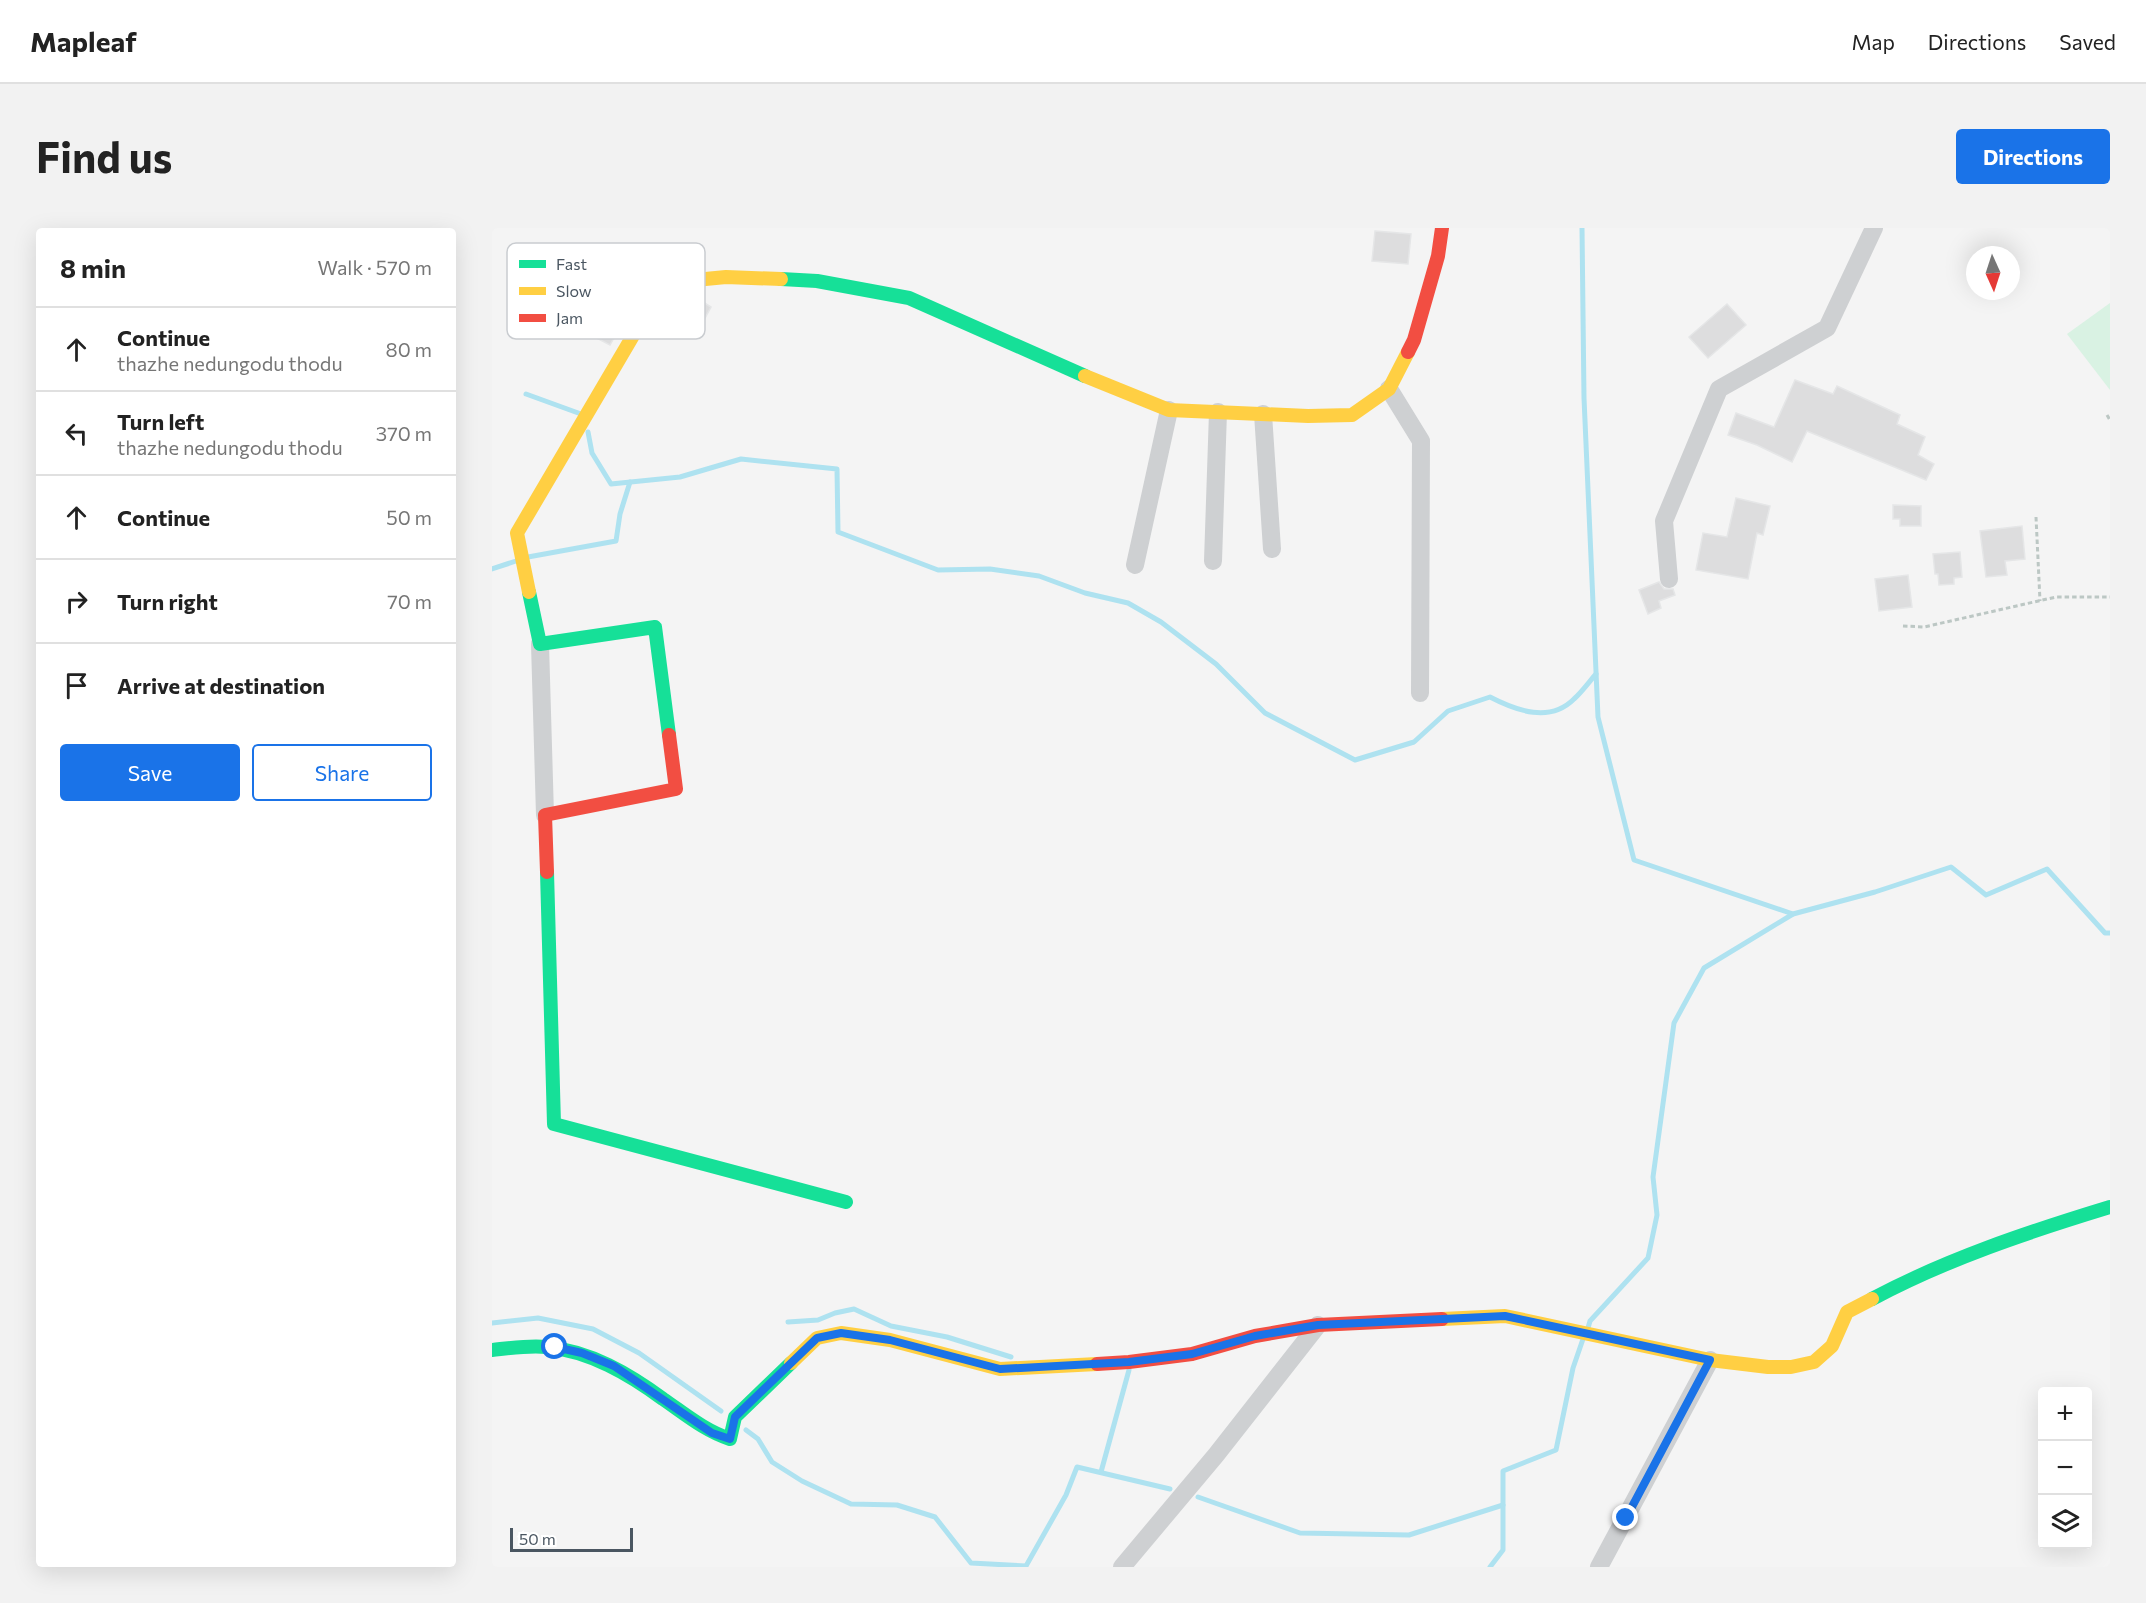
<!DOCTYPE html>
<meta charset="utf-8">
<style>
body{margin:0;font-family:Commissioner,sans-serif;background:#f2f2f2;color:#222}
.controls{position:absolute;right:18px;bottom:18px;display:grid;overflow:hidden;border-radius:6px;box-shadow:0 6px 24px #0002}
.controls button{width:54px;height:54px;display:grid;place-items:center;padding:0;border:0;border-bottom:2px solid #e0e0e0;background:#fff;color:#222;font:30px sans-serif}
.compass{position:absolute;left:1474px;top:18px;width:54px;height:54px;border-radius:50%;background:#fff;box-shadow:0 6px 24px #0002;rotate:177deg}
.scale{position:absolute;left:18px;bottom:15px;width:123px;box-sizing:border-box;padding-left:6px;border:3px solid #4a5661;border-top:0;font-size:16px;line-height:21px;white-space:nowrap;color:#4a5661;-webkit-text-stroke:4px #fff;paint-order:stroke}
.stop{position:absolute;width:18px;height:18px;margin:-14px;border:4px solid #1a73e8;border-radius:50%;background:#fff}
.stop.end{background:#1a73e8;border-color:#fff;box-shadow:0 2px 6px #0008}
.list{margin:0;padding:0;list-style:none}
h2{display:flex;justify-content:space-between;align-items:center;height:78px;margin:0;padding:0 24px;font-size:26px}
h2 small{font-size:20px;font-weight:400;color:#767676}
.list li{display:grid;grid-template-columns:39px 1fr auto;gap:18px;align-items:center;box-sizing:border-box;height:84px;padding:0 24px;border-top:2px solid #e0e0e0}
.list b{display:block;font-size:22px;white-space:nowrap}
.list p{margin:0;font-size:20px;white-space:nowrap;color:#767676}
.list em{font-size:20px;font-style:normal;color:#767676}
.actions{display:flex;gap:12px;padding:18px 24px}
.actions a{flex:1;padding:14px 0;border:2px solid #1a73e8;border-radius:6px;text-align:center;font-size:21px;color:#1a73e8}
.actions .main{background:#1a73e8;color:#fff}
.icon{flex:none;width:33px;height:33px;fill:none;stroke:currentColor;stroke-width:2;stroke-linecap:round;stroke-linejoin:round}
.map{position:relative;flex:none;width:1618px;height:1339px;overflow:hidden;border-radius:6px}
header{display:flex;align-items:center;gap:36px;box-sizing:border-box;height:84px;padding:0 30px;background:#fff;border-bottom:2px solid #e0e0e0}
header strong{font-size:28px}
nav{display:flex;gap:33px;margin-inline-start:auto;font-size:21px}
.intro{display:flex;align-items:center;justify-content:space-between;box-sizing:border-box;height:144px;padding:0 36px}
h1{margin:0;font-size:42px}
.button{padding:15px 27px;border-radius:6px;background:#1a73e8;color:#fff;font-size:21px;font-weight:700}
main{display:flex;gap:36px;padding:0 36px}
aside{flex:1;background:#fff;border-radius:6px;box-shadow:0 6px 24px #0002}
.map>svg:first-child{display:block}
.green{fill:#d9f2e3}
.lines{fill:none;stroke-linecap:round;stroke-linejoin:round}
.stream{stroke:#aee2f0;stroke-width:5}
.building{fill:#ddddde;stroke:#e5e6e7;stroke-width:1.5}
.path{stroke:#bcc7c4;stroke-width:3;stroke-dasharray:4.5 3;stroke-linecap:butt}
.street{stroke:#ced0d2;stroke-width:18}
.fast{stroke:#16e098;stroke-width:14}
.slow{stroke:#ffcf43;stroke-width:14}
.jam{stroke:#f24e42;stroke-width:14}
.route{stroke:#1a73e8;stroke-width:8}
.key{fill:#fff;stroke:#c9ccd0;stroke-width:1.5}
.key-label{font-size:16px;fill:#4a5661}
</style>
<header>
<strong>Mapleaf</strong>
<nav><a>Map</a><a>Directions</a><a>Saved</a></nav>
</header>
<div class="intro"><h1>Find us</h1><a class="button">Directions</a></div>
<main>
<aside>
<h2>8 min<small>Walk · 570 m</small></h2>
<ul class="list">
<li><svg class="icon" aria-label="ahead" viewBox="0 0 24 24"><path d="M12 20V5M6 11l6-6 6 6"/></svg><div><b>Continue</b><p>thazhe nedungodu thodu</p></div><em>80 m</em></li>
<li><svg class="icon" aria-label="left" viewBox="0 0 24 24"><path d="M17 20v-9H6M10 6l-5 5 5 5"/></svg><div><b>Turn left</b><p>thazhe nedungodu thodu</p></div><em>370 m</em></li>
<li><svg class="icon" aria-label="ahead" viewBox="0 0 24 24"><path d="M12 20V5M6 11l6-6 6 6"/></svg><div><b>Continue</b></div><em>50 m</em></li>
<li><svg class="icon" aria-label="right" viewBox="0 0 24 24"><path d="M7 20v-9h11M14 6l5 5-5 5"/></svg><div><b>Turn right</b></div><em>70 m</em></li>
<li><svg class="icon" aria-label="arrive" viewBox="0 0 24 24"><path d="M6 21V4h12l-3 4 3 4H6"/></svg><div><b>Arrive at destination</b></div></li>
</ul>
<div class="actions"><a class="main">Save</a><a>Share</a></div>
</aside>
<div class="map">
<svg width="1618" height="1339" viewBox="0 0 1618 1339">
<rect width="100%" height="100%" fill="#f4f4f4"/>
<!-- green -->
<polygon class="green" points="1618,75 1618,162 1575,106"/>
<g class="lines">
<!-- stream -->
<g class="stream">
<polyline points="1090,0 1092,170 1106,489 1142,632 1301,686"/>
<polyline points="34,166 89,186"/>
<path d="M96,204L100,225L119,256L188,249L249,231L345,241L346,304L446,342L498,341L547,348L593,365L636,375L669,394L724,436L773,485L863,532L922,514L956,483L998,469C1025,483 1058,495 1082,471C1090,464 1097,454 1104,446"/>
<polyline points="36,329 124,313 128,286 138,254"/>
<polyline points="0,341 24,333"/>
<polyline points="296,1094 326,1092 343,1085 362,1081 399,1098 455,1109 519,1129"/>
<polyline points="0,1095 46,1090 101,1101 147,1125 229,1183"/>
<polyline points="1096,1100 1098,1093 1156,1030 1165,987 1161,949 1182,795 1212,740 1301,686 1383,664 1459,639 1494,667 1555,641 1613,705 1618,705"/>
<polyline points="254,1202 266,1211 280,1234 310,1253 359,1276 405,1277 443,1289 479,1335 534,1338 574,1267 585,1239 678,1261"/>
<polyline points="609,1244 637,1142"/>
<polyline points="706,1269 808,1305 917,1307 1011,1277"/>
<polyline points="998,1339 1011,1322 1011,1243 1064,1222 1081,1140 1091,1111"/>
</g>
</g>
<!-- building -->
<g class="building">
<polygon points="883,3 919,6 916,36 880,33"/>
<polygon points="121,49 148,62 118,117 93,104"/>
<polygon points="200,67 219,79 206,103 179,87 189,68"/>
<polygon points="1235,76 1254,97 1216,130 1197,109"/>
<polygon points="1303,152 1341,166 1345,158 1408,187 1405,196 1433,209 1426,227 1442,236 1434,252 1315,203 1300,234 1265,217 1236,207 1244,185 1282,199"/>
<polygon points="1244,270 1278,278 1271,307 1265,305 1256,351 1204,342 1211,305 1235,309"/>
<polygon points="1401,277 1429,278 1429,298 1408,298 1408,291 1401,291"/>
<polygon points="1530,298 1533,331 1513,333 1515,347 1494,349 1488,303"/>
<polygon points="1468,324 1470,349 1462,350 1462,356 1447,357 1446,346 1443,346 1441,326"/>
<polygon points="1416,347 1420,379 1387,383 1383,351"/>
<polygon points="1167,354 1172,361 1181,361 1183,367 1167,373 1169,380 1156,386 1147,362"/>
</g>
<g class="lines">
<!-- path -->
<g class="path">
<polyline points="1615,187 1618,192"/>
<polyline points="1544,289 1548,373"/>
<polyline points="1411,398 1432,399 1564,369 1618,369"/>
</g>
<!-- street -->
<g class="street">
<polyline points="897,161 929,213 928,465"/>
<polyline points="771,186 780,321"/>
<polyline points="721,333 726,184"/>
<polyline points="643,337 677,182"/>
<polyline points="1177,351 1172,293 1227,161 1335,100 1382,0"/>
<polyline points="48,416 53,587"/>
<polyline points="630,1339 724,1227 826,1097"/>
<polyline points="1107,1339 1218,1132"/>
</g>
<!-- fast -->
<g class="fast">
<polyline points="289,51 325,53 417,70 593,148"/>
<polyline points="37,364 48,416 163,399 177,507"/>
<polyline points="55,644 62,896 354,974"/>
<path d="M1380,1071C1455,1031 1536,1004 1618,979"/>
<path d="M0,1122C18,1120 37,1117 55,1119C98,1123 137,1146 171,1171C193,1186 213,1203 238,1211L243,1189L299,1135"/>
</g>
<!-- slow -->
<g class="slow">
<polyline points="593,148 677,182 816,188 860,187 897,161 916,124"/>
<polyline points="37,364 25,305 172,55 234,49 289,51"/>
<polyline points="950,1091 1013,1088 1218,1132 1276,1139 1299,1139 1322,1134 1340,1118 1355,1084 1380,1071"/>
<polyline points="299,1135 325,1110 349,1105 398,1112 508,1141 605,1136"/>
</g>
<!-- jam -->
<g class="jam">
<polyline points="916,124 922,112 946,28 950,0"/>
<polyline points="55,644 53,587 184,561 177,507"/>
<polyline points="605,1136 637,1134 700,1126 763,1108 826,1097 950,1091"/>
</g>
</g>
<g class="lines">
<!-- route -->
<polyline class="route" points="63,1119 90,1125 122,1138 220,1205 238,1211 243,1189 325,1110 349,1105 398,1112 508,1141 637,1134 700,1126 763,1108 826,1097 1013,1088 1218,1132 1134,1290"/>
</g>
<!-- legend -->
<rect x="15" y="15" width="198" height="96" rx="9" class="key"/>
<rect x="27" y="32" width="27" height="8" fill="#16e098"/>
<rect x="27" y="59" width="27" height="8" fill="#ffcf43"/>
<rect x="27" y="86" width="27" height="8" fill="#f24e42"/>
<g class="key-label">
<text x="64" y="42">Fast</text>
<text x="64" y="69">Slow</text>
<text x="64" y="96">Jam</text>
</g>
</svg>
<div class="controls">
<button>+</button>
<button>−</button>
<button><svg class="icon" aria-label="layers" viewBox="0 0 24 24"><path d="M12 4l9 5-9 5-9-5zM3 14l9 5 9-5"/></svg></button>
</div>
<svg class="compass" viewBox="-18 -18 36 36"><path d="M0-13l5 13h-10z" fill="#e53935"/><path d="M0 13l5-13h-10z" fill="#767676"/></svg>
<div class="scale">50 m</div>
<div class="stop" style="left:63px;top:1119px"></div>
<div class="stop end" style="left:1134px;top:1290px"></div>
</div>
</main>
